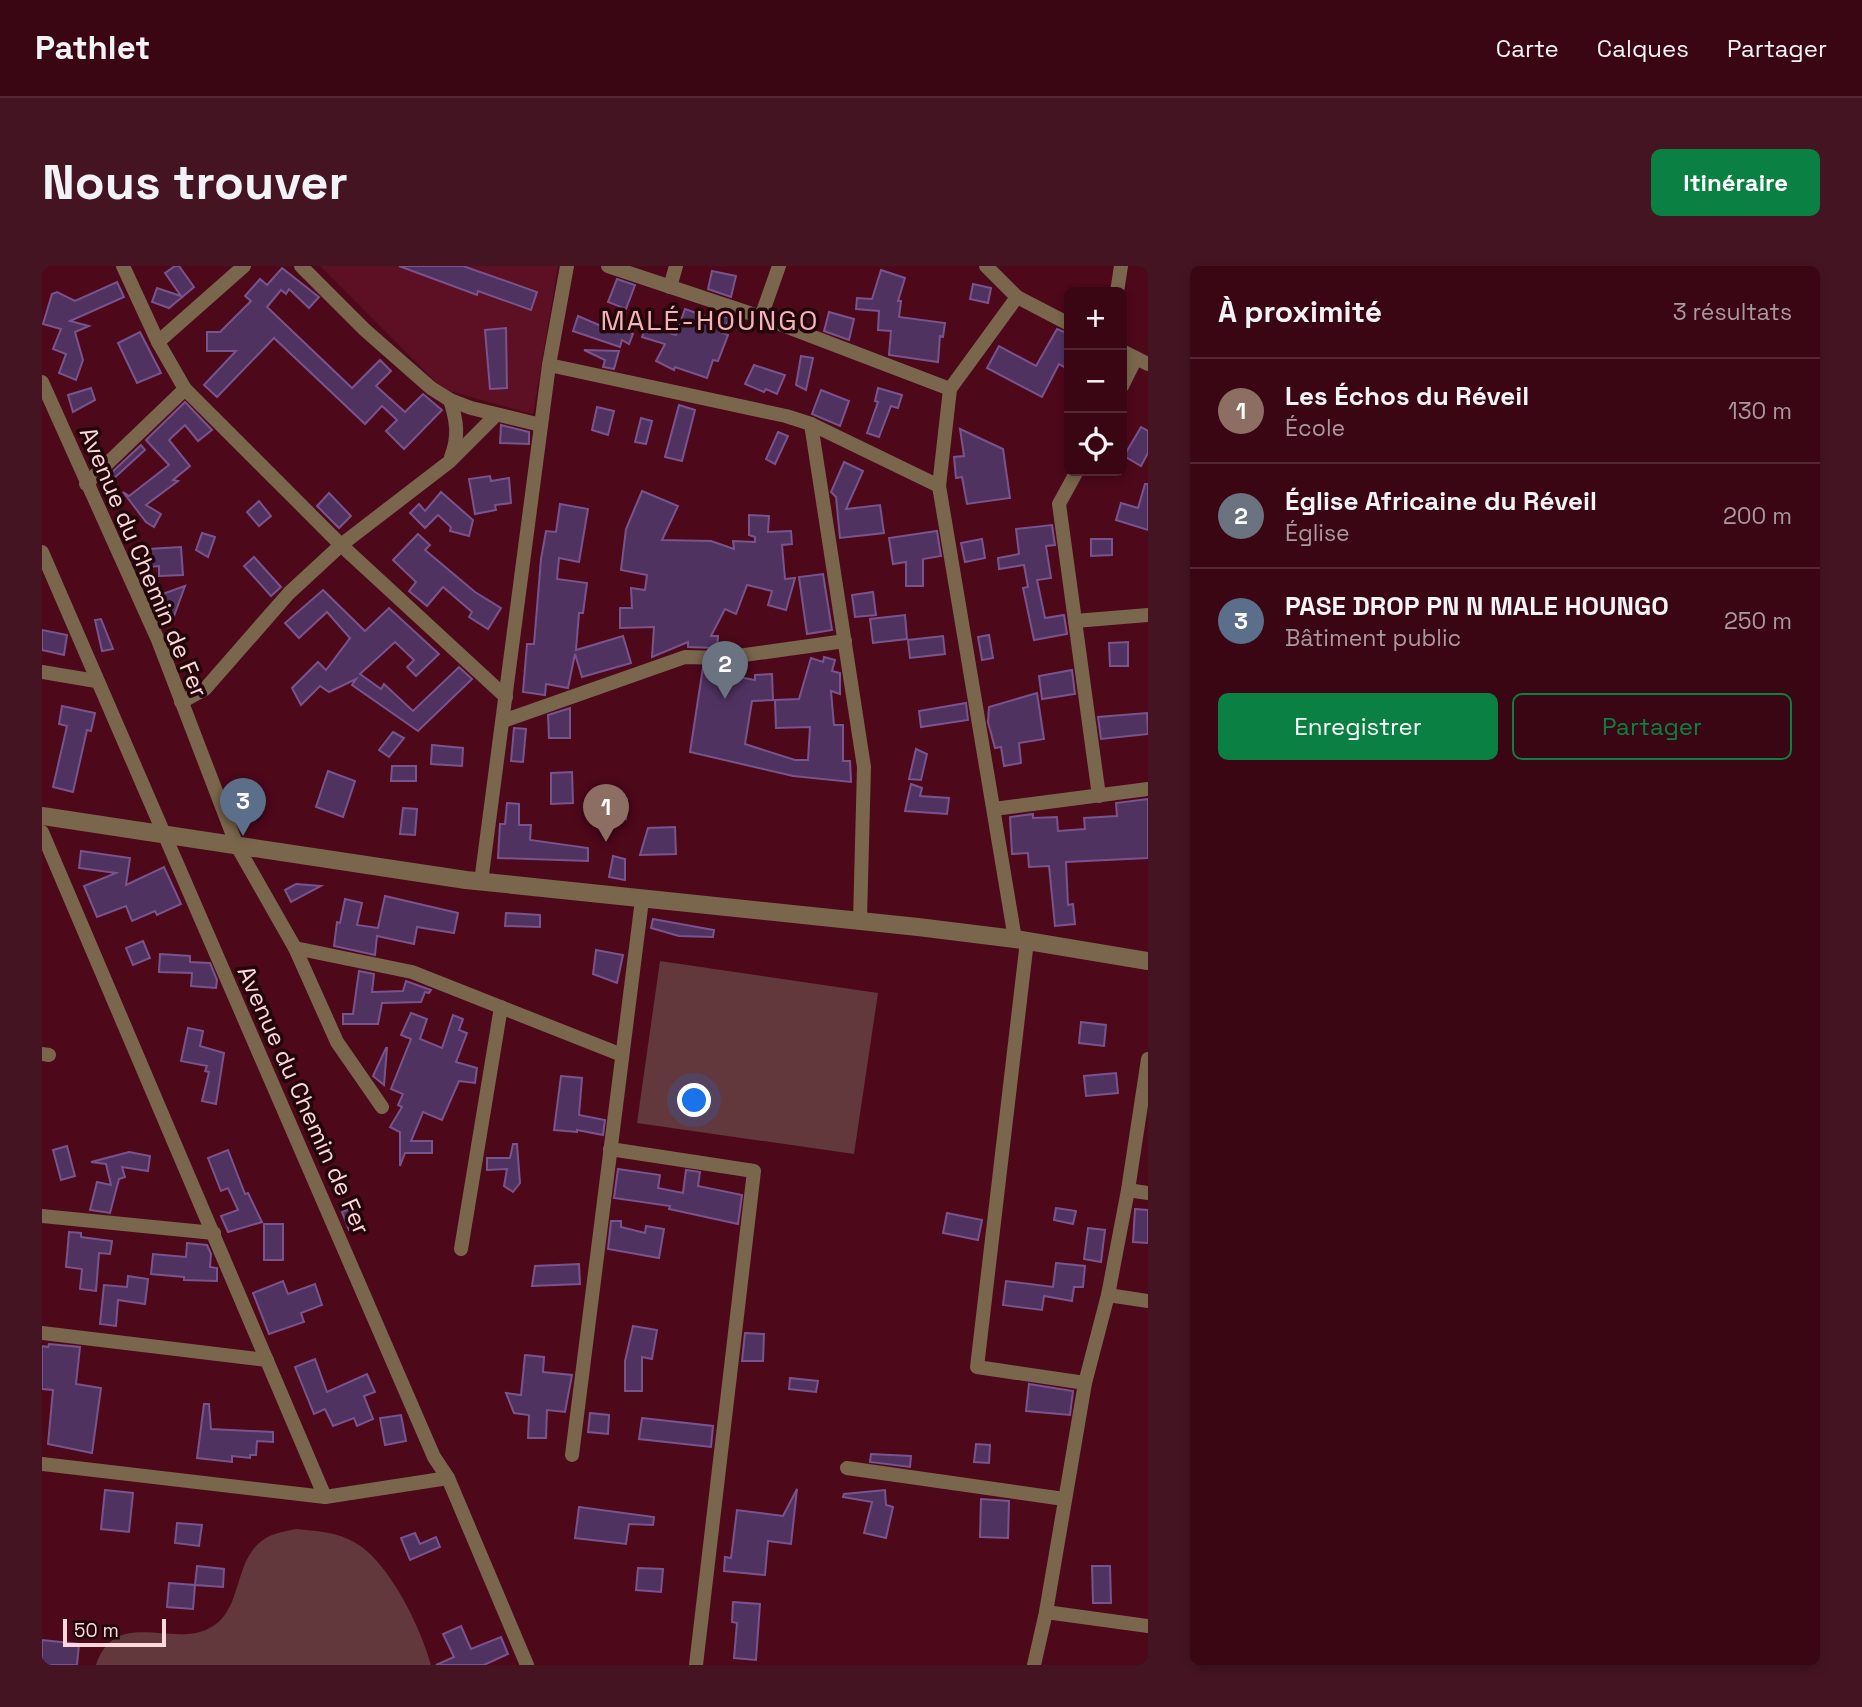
<!DOCTYPE html>
<html lang="fr">
<meta charset="utf-8">
<style>
body{margin:0;font-family:"Space Grotesk",sans-serif;background:#451422;color:#f1f3f6}
.controls{position:absolute;right:21px;top:21px;display:grid;overflow:hidden;border-radius:10px;box-shadow:0 4px 10px #0003}
.controls button{width:63px;height:63px;display:grid;place-items:center;padding:0;border:0;border-bottom:2px solid #542734;background:#3a0614;color:#f1f3f6;font:35px sans-serif}
.scale{position:absolute;left:21px;bottom:18px;width:103px;box-sizing:border-box;padding-left:7px;border:4px solid #fcd8db;border-top:0;font-size:19px;line-height:24px;white-space:nowrap;color:#fcd8db;-webkit-text-stroke:5px #22060a;paint-order:stroke}
.you{position:absolute;left:653px;top:835px;width:24px;height:24px;margin:-18px;border:5px solid #fff;border-radius:50%;background:#1a73e8;box-shadow:0 0 0 10px #1a73e833}
.badge{display:grid;place-items:center;width:46px;height:46px;border-radius:50%;background:#0b8043;color:#fff;font-size:23px;font-weight:700}
.pin{position:absolute;translate:-50% -58px;filter:drop-shadow(0 2px 4px #0008)}
.pin::after{content:'';position:absolute;top:37px;width:24px;height:21px;background:inherit;clip-path:polygon(0 0,100% 0,50% 100%)}
.list{margin:0;padding:0;list-style:none}
h2{display:flex;justify-content:space-between;align-items:center;height:91px;margin:0;padding:0 28px;font-size:30px}
h2 small{font-size:23px;font-weight:400;color:#ab99a0}
.list li{display:grid;grid-template-columns:46px 1fr auto;gap:21px;align-items:center;box-sizing:border-box;height:105px;padding:0 28px;border-top:2px solid #542734}
.list b{display:block;font-size:26px;white-space:nowrap}
.list p{margin:0;font-size:23px;white-space:nowrap;color:#ab99a0}
.list em{font-size:23px;font-style:normal;color:#ab99a0}
.actions{display:flex;gap:14px;padding:21px 28px}
.actions a{flex:1;padding:16px 0;border:2px solid #0b8043;border-radius:10px;text-align:center;font-size:24px;color:#0b8043}
.actions .main{background:#0b8043;color:#fff}
.icon{flex:none;width:38px;height:38px;fill:none;stroke:currentColor;stroke-width:2;stroke-linecap:round;stroke-linejoin:round}
.map{position:relative;flex:none;width:1106px;height:1399px;overflow:hidden;border-radius:10px}
header{display:flex;align-items:center;gap:42px;box-sizing:border-box;height:98px;padding:0 35px;background:#3a0614;border-bottom:2px solid #542734}
header strong{font-size:33px}
nav{display:flex;gap:38px;margin-inline-start:auto;font-size:24px}
.intro{display:flex;align-items:center;justify-content:space-between;box-sizing:border-box;height:168px;padding:0 42px}
h1{margin:0;font-size:49px}
.button{padding:18px 32px;border-radius:10px;background:#0b8043;color:#fff;font-size:24px;font-weight:700}
main{display:flex;gap:42px;padding:0 42px}
aside{flex:1;background:#3a0614;border-radius:10px;box-shadow:0 4px 10px #0003}
.map>svg:first-child{display:block}
.built{fill:#5d1024}
.green{fill:#62383d}
.building{fill:#503260;stroke:#79538d;stroke-width:2}
.lines{fill:none;stroke-linecap:round;stroke-linejoin:round}
.minor{stroke:#79664d;stroke-width:14}
.tertiary{stroke:#79664d;stroke-width:18}
.labels{text-anchor:middle;dominant-baseline:central;stroke-width:7;stroke-linejoin:round;paint-order:stroke}
.street-label{font-size:24px;fill:#fcd8db;stroke:#22060a}
.quarter-label{font-size:28px;letter-spacing:2px;fill:#f5b2b8;stroke:#22060a}
</style>
<header>
<strong>Pathlet</strong>
<nav><a>Carte</a><a>Calques</a><a>Partager</a></nav>
</header>
<div class="intro"><h1>Nous trouver</h1><a class="button">Itinéraire</a></div>
<main>
<div class="map">
<svg width="1106" height="1399" viewBox="0 0 1106 1399">
<rect width="100%" height="100%" fill="#4d081a"/>
<!-- built -->
<polygon class="built" points="278,0 516,0 491,148 407,125 394,116"/>
<!-- green -->
<g class="green">
<polygon points="618,695 836,727 812,888 595,857"/>
<path d="M254,1263C274,1265 295,1266 312,1276C347,1295 379,1362 389,1399H54C73,1342 128,1381 166,1363C203,1346 189,1293 224,1272C232,1267 245,1265 254,1263Z"/>
</g>
<!-- building -->
<g class="building">
<polygon points="133,0 137,0 152,21 127,42 110,36 115,22 139,30 123,7"/>
<polygon points="357,0 421,0 495,26 489,44 436,25 435,29"/>
<polygon points="240,2 277,31 267,42 247,23 244,28 239,24 225,41 310,122 338,94 349,105 334,120 363,146 381,128 400,144 362,183 344,165 355,154 340,140 323,158 232,72 175,131 162,119 194,85 165,85 165,66 178,66 209,35 203,30 218,13 225,19"/>
<polygon points="839,4 863,12 856,35 859,35 857,51 903,57 901,71 898,70 896,96 847,89 849,65 836,64 837,45 814,43 815,32 830,33"/>
<polygon points="670,5 694,10 689,31 666,23"/>
<polygon points="575,13 593,19 584,43 566,36"/>
<polygon points="75,16 82,31 28,55 47,60 33,66 41,94 34,114 17,107 24,88 11,83 19,63 1,58 10,28 15,26 33,35"/>
<polygon points="931,18 949,22 946,37 928,33"/>
<polygon points="643,43 674,54 676,48 687,52 681,67 686,69 676,95 671,94 665,112 633,101 632,104 614,95 623,78 600,71 604,60 634,69"/>
<polygon points="787,46 812,53 807,74 782,65"/>
<polygon points="536,50 573,66 576,60 591,68 587,78 580,74 578,81 531,65"/>
<polygon points="464,62 465,122 448,123 443,64"/>
<polygon points="1015,63 1027,68 1027,104 1017,98 1000,131 945,102 957,80 994,100"/>
<polygon points="98,66 119,107 95,117 76,77"/>
<polygon points="542,84 577,85 572,103 561,101 563,94"/>
<polygon points="759,90 771,92 764,124 754,119"/>
<polygon points="712,99 743,109 735,128 724,123 722,126 703,118"/>
<polygon points="49,122 53,134 31,146 26,129"/>
<polygon points="836,122 860,129 856,142 849,140 837,171 825,167 836,136 833,135"/>
<polygon points="779,124 807,135 798,160 770,148"/>
<polygon points="143,136 170,164 156,175 143,159 127,174 148,200 131,214 136,215 104,239 119,248 112,261 104,256 81,226 87,230 127,199 104,174"/>
<polygon points="637,139 653,144 640,195 623,191"/>
<polygon points="555,141 572,145 566,169 550,164"/>
<polygon points="599,152 610,155 604,178 593,176"/>
<polygon points="459,159 487,166 487,178 458,177"/>
<polygon points="1099,161 1106,165 1106,187 1099,200 1082,190"/>
<polygon points="918,163 961,183 968,232 925,238 920,211 914,212 912,191 922,190"/>
<polygon points="736,166 746,170 733,198 724,193"/>
<polygon points="99,179 103,184 71,213 67,209"/>
<polygon points="802,196 821,205 804,243 838,239 842,267 798,272 794,231 789,226"/>
<polygon points="448,210 449,215 467,212 469,237 453,239 454,244 433,248 427,213"/>
<polygon points="1103,218 1106,218 1106,264 1074,254 1079,237 1096,242"/>
<polygon points="600,225 636,240 620,274 669,275 692,283 691,275 713,276 713,271 707,269 707,249 727,250 726,266 749,265 750,278 740,279 743,313 753,312 744,344 726,339 730,325 705,319 694,348 683,343 669,370 676,370 675,382 646,381 646,376 610,391 612,361 578,362 578,342 590,342 589,322 603,324 605,309 579,304 584,263"/>
<polygon points="399,226 431,254 427,270 408,265 409,261 396,249 383,262 368,247 377,238 383,245"/>
<polygon points="287,227 309,250 297,262 275,240"/>
<polygon points="217,235 229,250 217,260 205,246"/>
<polygon points="518,238 546,243 537,296 517,292 515,313 545,317 541,347 537,347 534,384 581,370 589,397 540,411 533,388 526,422 504,418 503,429 481,426 485,378 492,378 499,293 504,265 514,266"/>
<polygon points="1010,259 1013,279 1004,280 1009,312 995,314 1003,352 1022,349 1025,368 992,374 981,322 986,321 982,299 957,303 956,292 977,288 974,263"/>
<polygon points="895,265 899,290 881,293 881,320 864,320 864,296 851,298 847,272"/>
<polygon points="160,267 173,271 166,291 154,284"/>
<polygon points="376,268 388,279 383,284 433,326 459,342 446,363 427,351 430,346 401,321 385,340 367,325 374,316 351,294"/>
<polygon points="940,273 943,292 923,296 919,277"/>
<polygon points="1049,273 1070,273 1070,289 1049,290"/>
<polygon points="139,281 141,309 117,310 117,300 107,301 106,283"/>
<polygon points="212,291 239,321 229,330 202,300"/>
<polygon points="781,308 790,364 765,368 757,311"/>
<polygon points="143,320 132,350 113,343 109,332"/>
<polygon points="281,324 323,365 347,342 397,388 374,410 365,401 372,394 353,376 318,408 339,423 342,418 371,445 417,401 430,413 376,465 310,419 314,413 287,426 278,420 259,439 250,422 276,396 284,404 308,372 285,346 257,372 243,357"/>
<polygon points="831,326 834,349 813,351 810,329"/>
<polygon points="863,349 865,373 831,377 828,353"/>
<polygon points="59,353 71,383 60,385 53,354"/>
<polygon points="0,364 25,369 22,389 0,384"/>
<polygon points="947,369 951,392 940,394 936,371"/>
<polygon points="901,370 903,388 868,392 866,374"/>
<polygon points="1086,376 1086,400 1068,400 1067,377"/>
<polygon points="782,391 793,394 790,405 798,407 798,428 789,425 792,459 801,459 801,495 808,495 809,516 751,510 648,486 661,401 674,401 674,407 713,414 713,409 730,408 731,434 710,435 703,478 753,494 766,494 768,461 734,462 733,434 757,433 769,392 781,396"/>
<polygon points="1030,404 1033,428 1000,433 997,410"/>
<polygon points="995,427 1002,473 977,477 979,497 962,500 959,481 953,482 946,456 947,441"/>
<polygon points="924,437 926,454 879,461 877,445"/>
<polygon points="20,440 53,447 49,465 45,464 31,526 11,521 25,460 17,458"/>
<polygon points="528,442 528,472 507,472 506,449"/>
<polygon points="1105,447 1106,468 1059,473 1056,451"/>
<polygon points="472,462 484,463 481,496 469,495"/>
<polygon points="351,466 362,472 347,491 337,484"/>
<polygon points="390,479 421,482 420,500 389,498"/>
<polygon points="874,483 885,488 879,514 867,513"/>
<polygon points="350,500 374,500 374,515 349,515"/>
<polygon points="286,505 313,515 301,551 274,541"/>
<polygon points="530,506 531,537 509,538 509,507"/>
<polygon points="869,518 880,522 878,530 907,532 905,548 863,545"/>
<polygon points="572,532 585,533 584,553 560,548 560,539 571,539"/>
<polygon points="1106,533 1106,592 1024,596 1026,639 1031,638 1033,658 1013,660 1007,600 987,601 986,587 970,588 968,551 991,548 991,552 1015,551 1016,565 1043,563 1042,552 1075,550 1074,537"/>
<polygon points="465,537 477,538 477,559 489,559 488,574 546,582 546,595 456,592 458,558 463,558"/>
<polygon points="361,542 375,543 373,569 358,568"/>
<polygon points="633,561 634,588 598,589 606,562"/>
<polygon points="39,585 88,592 84,619 122,601 139,638 115,649 113,645 90,655 84,640 55,651 42,620 74,607 37,602"/>
<polygon points="571,590 583,593 583,614 567,611"/>
<polygon points="254,618 279,620 249,636 243,624"/>
<polygon points="343,630 416,647 412,667 375,661 372,678 335,670 333,689 292,680 295,656 298,657 303,633 320,637 315,659 336,662"/>
<polygon points="464,647 498,649 498,661 463,660"/>
<polygon points="611,653 672,664 671,671 637,670 609,662"/>
<polygon points="101,675 108,692 91,699 84,682"/>
<polygon points="554,684 581,689 575,717 551,708"/>
<polygon points="118,688 148,690 148,696 168,697 175,714 174,722 149,720 150,707 117,706"/>
<polygon points="317,705 332,708 330,726 361,725 364,715 389,724 387,727 383,726 379,736 340,737 336,758 301,758 301,748 311,748"/>
<polygon points="369,747 385,753 378,773 400,782 411,749 421,753 417,764 425,767 414,796 435,802 433,817 417,815 400,854 381,846 369,875 390,875 390,887 363,887 358,900 358,866 348,861 360,841 356,839 361,828 349,823 369,773 359,769"/>
<polygon points="1039,756 1064,759 1062,780 1037,777"/>
<polygon points="146,762 161,765 158,780 182,787 174,838 160,835 167,806 163,805 165,800 139,795"/>
<polygon points="344,782 345,782 342,819 331,810"/>
<polygon points="1074,807 1076,827 1044,830 1042,810"/>
<polygon points="519,810 540,812 537,849 563,854 561,869 535,864 535,866 512,864"/>
<polygon points="471,878 475,878 478,917 471,926 462,920 465,903 445,904 445,892 468,892"/>
<polygon points="25,880 33,910 19,914 11,884"/>
<polygon points="186,884 203,928 206,927 220,956 186,966 179,950 196,944 186,922 179,925 166,892"/>
<polygon points="87,886 108,890 106,905 80,901 83,911 77,913 68,947 48,944 55,916 69,919 64,898 49,896"/>
<polygon points="576,903 618,909 616,922 641,927 644,904 658,906 656,920 700,929 696,958 627,943 628,940 572,932"/>
<polygon points="312,941 319,959 307,964 300,946"/>
<polygon points="1014,942 1034,945 1031,958 1012,954"/>
<polygon points="1093,943 1106,944 1106,977 1091,976"/>
<polygon points="905,947 940,954 936,974 901,967"/>
<polygon points="569,955 579,955 579,961 603,967 604,960 622,963 617,992 566,983"/>
<rect x="222" y="958" width="19" height="36"/>
<polygon points="1046,962 1063,964 1059,996 1042,993"/>
<polygon points="27,966 39,967 39,971 70,975 68,988 57,987 54,1025 38,1023 40,1003 24,1001"/>
<polygon points="145,977 165,979 169,988 168,1001 175,1002 175,1015 142,1014 142,1011 109,1008 111,988 144,991"/>
<polygon points="1014,997 1043,1000 1041,1021 1032,1021 1030,1035 1002,1030 1000,1044 961,1039 964,1015 1011,1021"/>
<polygon points="537,998 538,1018 490,1020 493,1000"/>
<polygon points="86,1010 106,1013 103,1038 76,1034 74,1060 58,1058 62,1019 85,1021"/>
<polygon points="241,1015 246,1028 273,1018 280,1039 259,1047 262,1056 227,1068 211,1027"/>
<polygon points="591,1060 615,1064 610,1093 600,1091 600,1125 583,1125 583,1095"/>
<polygon points="703,1067 722,1068 721,1095 700,1095"/>
<polygon points="7,1078 38,1081 34,1118 59,1122 50,1187 6,1178 11,1124 0,1123 0,1080 6,1081"/>
<polygon points="483,1089 502,1091 501,1106 530,1109 523,1146 505,1144 504,1172 486,1172 487,1149 472,1147 464,1127 479,1129"/>
<polygon points="273,1093 285,1126 325,1108 333,1126 322,1130 331,1153 315,1160 312,1152 291,1160 283,1143 272,1148 253,1101"/>
<polygon points="748,1112 776,1115 774,1126 747,1123"/>
<polygon points="987,1118 1031,1125 1028,1149 984,1145"/>
<polygon points="162,1138 167,1138 169,1163 231,1166 231,1176 215,1175 214,1189 208,1189 208,1192 190,1190 190,1196 155,1192"/>
<polygon points="548,1147 567,1149 566,1168 546,1166"/>
<polygon points="359,1149 364,1175 343,1179 338,1152"/>
<polygon points="600,1152 671,1160 669,1181 597,1173"/>
<polygon points="934,1178 948,1179 947,1197 932,1196"/>
<polygon points="829,1188 869,1190 868,1201 828,1196"/>
<polygon points="755,1223 749,1278 726,1275 723,1309 682,1305 683,1291 689,1292 695,1244 741,1250"/>
<polygon points="63,1224 91,1227 87,1266 59,1263"/>
<polygon points="843,1224 844,1239 851,1241 844,1272 822,1267 830,1236 801,1231 802,1228"/>
<polygon points="939,1233 967,1235 966,1272 938,1271"/>
<polygon points="537,1241 612,1251 611,1259 587,1258 584,1278 533,1272"/>
<polygon points="135,1257 160,1259 157,1280 133,1277"/>
<polygon points="373,1267 378,1278 394,1271 398,1281 368,1294 359,1272"/>
<polygon points="155,1300 182,1303 181,1321 153,1319"/>
<polygon points="1050,1300 1068,1300 1069,1337 1051,1337"/>
<polygon points="596,1302 621,1303 619,1326 594,1324"/>
<polygon points="127,1317 153,1319 151,1343 125,1341"/>
<polygon points="691,1336 718,1338 714,1394 692,1392 695,1357 690,1356"/>
<polygon points="419,1360 429,1383 459,1371 466,1388 442,1399 394,1399 412,1391 401,1368"/>
<polygon points="0,1374 37,1378 35,1399 0,1399"/>
</g>
<g class="lines">
<!-- minor -->
<g class="minor">
<polyline points="81,0 116,76 143,123 299,279 464,431"/>
<polyline points="259,0 323,64 389,122 408,134 429,142 499,159"/>
<polyline points="566,0 719,51 908,123"/>
<polyline points="944,0 975,31 1027,58"/>
<polyline points="628,21 634,0"/>
<polyline points="1075,26 1079,0"/>
<polyline points="719,51 737,0"/>
<polyline points="116,76 202,0"/>
<polyline points="1080,85 1106,98"/>
<polyline points="507,99 744,150 769,158 897,220"/>
<polyline points="0,116 116,374 195,580 253,682 295,776 340,841"/>
<polyline points="1080,120 1094,92"/>
<path d="M408,134C415,155 417,171 409,191"/>
<polyline points="769,158 822,501 818,654"/>
<polyline points="1035,205 1017,238 1057,530"/>
<polyline points="44,218 143,123"/>
<polyline points="0,286 392,1191 406,1212 485,1399"/>
<polyline points="1033,355 1106,349"/>
<polyline points="0,406 54,415"/>
<polyline points="139,436 163,423 247,327 299,279 407,196 453,150"/>
<polyline points="461,455 643,391 681,392 803,375"/>
<polyline points="952,543 1106,523"/>
<polyline points="0,566 283,1231"/>
<polyline points="439,616 507,99 525,0"/>
<polyline points="973,673 897,220 908,123 975,31"/>
<polyline points="985,675 935,1101 1043,1117"/>
<polyline points="253,682 370,706 580,789"/>
<polyline points="0,788 7,789"/>
<polyline points="568,883 712,905 654,1399"/>
<polyline points="1086,924 1106,927"/>
<polyline points="0,950 172,967"/>
<polyline points="419,983 459,741"/>
<polyline points="1066,1029 1106,1035"/>
<polyline points="0,1067 225,1094"/>
<polyline points="530,1189 600,634"/>
<polyline points="0,1198 283,1231 406,1212"/>
<polyline points="805,1202 1022,1233"/>
<polyline points="1004,1346 1106,1360"/>
<polyline points="992,1399 1004,1346 1043,1117 1066,1029 1086,924 1106,793"/>
</g>
<!-- tertiary -->
<polyline class="tertiary" points="0,550 424,614 876,661 973,673 1106,695"/>
</g>
<g class="labels">
<!-- street labels -->
<g class="street-label">
<text transform="translate(102 296) rotate(67)">Avenue du Chemin de Fer</text>
<text transform="translate(262 834) rotate(66)">Avenue du Chemin de Fer</text>
</g>
<!-- quarter labels -->
<g class="quarter-label">
<text x="668" y="54">MALÉ-HOUNGO</text>
</g>
</g>
</svg>
<div class="controls">
<button>+</button>
<button>−</button>
<button><svg class="icon" aria-label="locate" viewBox="0 0 24 24"><circle cx="12" cy="12" r="6"/><path d="M12 2v4M12 18v4M2 12h4M18 12h4"/></svg></button>
</div>
<div class="scale">50 m</div>
<div class="you"></div>
<div class="pin badge" style="left:564px;top:576px;background:#8d6e63">1</div>
<div class="pin badge" style="left:683px;top:433px;background:#6b7280">2</div>
<div class="pin badge" style="left:201px;top:570px;background:#5c6f8a">3</div>
</div>
<aside>
<h2>À proximité<small>3 résultats</small></h2>
<ul class="list">
<li><span class="badge" style="background:#8d6e63">1</span><div><b>Les Échos du Réveil</b><p>École</p></div><em>130 m</em></li>
<li><span class="badge" style="background:#6b7280">2</span><div><b>Église Africaine du Réveil</b><p>Église</p></div><em>200 m</em></li>
<li><span class="badge" style="background:#5c6f8a">3</span><div><b>PASE DROP PN N MALE HOUNGO</b><p>Bâtiment public</p></div><em>250 m</em></li>
</ul>
<div class="actions"><a class="main">Enregistrer</a><a>Partager</a></div>
</aside>
</main>
